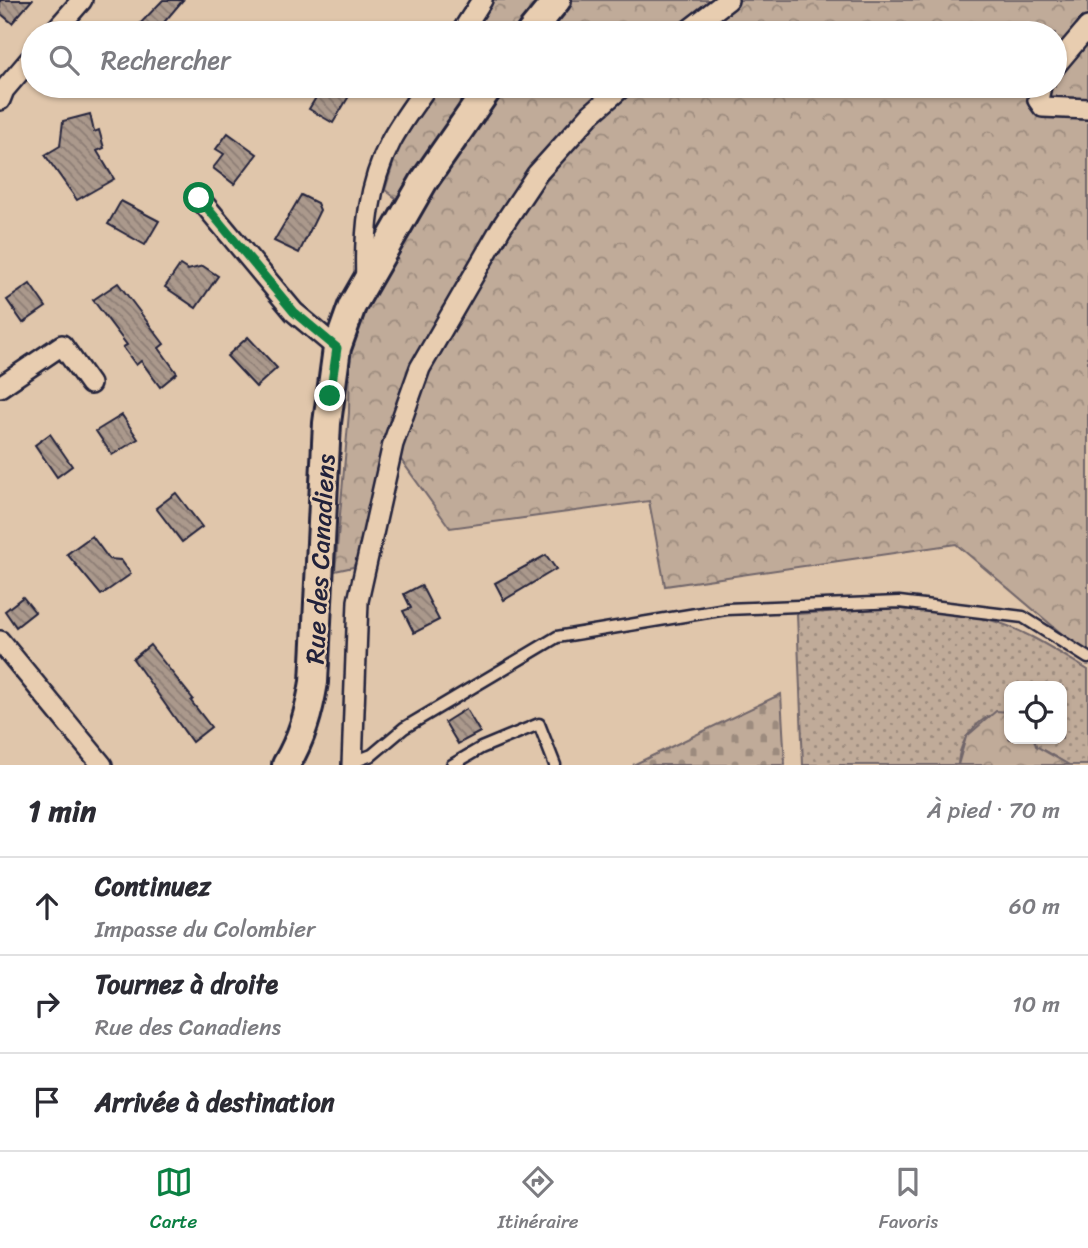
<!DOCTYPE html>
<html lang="fr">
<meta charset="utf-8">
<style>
body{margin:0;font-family:Sriracha,sans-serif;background:#f2f2f3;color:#2b2b33}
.controls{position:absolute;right:21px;bottom:21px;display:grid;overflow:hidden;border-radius:14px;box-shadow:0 2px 5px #0004}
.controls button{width:63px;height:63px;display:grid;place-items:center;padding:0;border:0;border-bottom:2px solid #e1e1e2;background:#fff;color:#2b2b33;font:35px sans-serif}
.stop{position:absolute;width:21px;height:21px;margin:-16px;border:5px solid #0b8043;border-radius:50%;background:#fff}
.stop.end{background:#0b8043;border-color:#fff;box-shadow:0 2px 7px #0008}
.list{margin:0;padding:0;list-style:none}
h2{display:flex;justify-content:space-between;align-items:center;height:91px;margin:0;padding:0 28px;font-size:30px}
h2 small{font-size:23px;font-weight:400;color:#7c7c81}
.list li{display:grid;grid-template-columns:46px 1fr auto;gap:21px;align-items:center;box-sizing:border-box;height:98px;padding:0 28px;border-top:2px solid #e1e1e2}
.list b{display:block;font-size:26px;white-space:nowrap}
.list p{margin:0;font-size:23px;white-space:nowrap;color:#7c7c81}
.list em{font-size:23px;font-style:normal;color:#7c7c81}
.icon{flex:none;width:38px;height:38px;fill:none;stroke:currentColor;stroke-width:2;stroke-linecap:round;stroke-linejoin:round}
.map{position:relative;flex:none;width:1088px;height:765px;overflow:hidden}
.search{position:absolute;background:#fff;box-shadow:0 2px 5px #0004;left:21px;right:21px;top:21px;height:77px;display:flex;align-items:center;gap:18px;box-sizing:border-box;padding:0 24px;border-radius:38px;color:#7c7c81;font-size:26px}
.sheet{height:385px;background:#fff}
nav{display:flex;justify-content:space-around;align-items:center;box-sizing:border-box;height:98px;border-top:2px solid #e1e1e2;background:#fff;font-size:19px;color:#7c7c81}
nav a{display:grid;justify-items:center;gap:4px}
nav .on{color:#0b8043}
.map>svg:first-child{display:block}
.grass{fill:url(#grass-dots);stroke:#71666a;stroke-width:2}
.forest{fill:url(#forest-crowns);stroke:#71666a;stroke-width:2}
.cemetery{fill:url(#cemetery-stones);stroke:#71666a;stroke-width:2}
.building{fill:url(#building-back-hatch);stroke:#22223b;stroke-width:2}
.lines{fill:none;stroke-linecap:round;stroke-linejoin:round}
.service-casing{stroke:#22223b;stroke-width:15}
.minor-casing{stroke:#22223b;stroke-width:24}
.secondary-casing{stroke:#22223b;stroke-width:32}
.service{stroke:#e8cdb0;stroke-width:10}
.minor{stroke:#e8cdb0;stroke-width:19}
.secondary{stroke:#e8cdb0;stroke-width:26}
.route{stroke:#0b8043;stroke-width:9}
.labels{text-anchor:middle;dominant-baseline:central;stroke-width:5;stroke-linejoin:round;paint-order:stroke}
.street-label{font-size:26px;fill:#22223b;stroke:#e8cdb0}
</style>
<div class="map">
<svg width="1088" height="765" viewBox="0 0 1088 765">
<defs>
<pattern id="grass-dots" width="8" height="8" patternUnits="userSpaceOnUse" patternTransform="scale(1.75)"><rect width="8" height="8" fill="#c0ab99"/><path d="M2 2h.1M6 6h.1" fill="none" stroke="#9c8b7e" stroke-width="1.8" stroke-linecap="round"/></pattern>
<pattern id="forest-crowns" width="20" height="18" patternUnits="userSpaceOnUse" patternTransform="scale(1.75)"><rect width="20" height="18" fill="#c0ab99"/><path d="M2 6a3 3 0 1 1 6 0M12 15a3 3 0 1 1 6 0" fill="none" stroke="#9c8b7e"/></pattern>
<pattern id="cemetery-stones" width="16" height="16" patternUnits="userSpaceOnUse" patternTransform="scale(1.75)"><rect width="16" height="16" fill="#c0ab99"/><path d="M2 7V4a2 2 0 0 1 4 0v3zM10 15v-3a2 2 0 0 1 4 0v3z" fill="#9c8b7e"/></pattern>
<pattern id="building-back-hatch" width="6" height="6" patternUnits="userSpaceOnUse" patternTransform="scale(1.75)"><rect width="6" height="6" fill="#ab998c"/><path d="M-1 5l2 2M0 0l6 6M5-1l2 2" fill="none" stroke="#8b7c74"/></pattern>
</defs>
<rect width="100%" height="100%" fill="#e0c6ab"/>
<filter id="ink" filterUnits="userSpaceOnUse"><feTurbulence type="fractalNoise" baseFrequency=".0143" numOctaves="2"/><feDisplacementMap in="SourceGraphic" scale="14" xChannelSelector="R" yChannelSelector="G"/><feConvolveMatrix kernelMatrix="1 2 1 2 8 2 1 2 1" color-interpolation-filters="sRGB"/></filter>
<g filter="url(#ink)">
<!-- grass -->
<path class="grass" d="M886,608C921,610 956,612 990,620C1024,629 1058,652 1088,670V765H1069L1036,746L1034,739H1062V686H1009V712C982,711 959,738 958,765H803L797,614Z"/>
<!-- forest -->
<g class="forest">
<polygon points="491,0 1088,0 1088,656 956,544 665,586 649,501 450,528 386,439 362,551 353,567 335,571 349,413 350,352 371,298 418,215 385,190 397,151 437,86 1055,86 1055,33 470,33"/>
<polygon points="996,711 1009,712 1009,739 1034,739 1036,746 1069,765 958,765 966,737"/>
</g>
<!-- cemetery -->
<polygon class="cemetery" points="781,694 785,765 633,765"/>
<!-- building -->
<g class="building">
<polygon points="0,0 32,0 12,23 0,13"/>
<polygon points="163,0 183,0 155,33 131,33"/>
<polygon points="323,86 355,86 333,123 309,109"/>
<polygon points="90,114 94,132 99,130 104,148 97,151 114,179 77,200 45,155 60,146 63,121"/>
<polygon points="228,133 257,154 234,184 213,168 224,154 216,149"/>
<polygon points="301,195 317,203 320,210 299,253 274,241"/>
<polygon points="121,201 159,221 145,245 108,224"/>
<polygon points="180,265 188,270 203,266 218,276 196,308 165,287"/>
<polygon points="118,283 164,344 159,348 177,373 160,387 141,361 136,365 123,347 127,345 93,300"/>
<polygon points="30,284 46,307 23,323 7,300"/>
<polygon points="248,337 277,368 256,387 227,356"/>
<polygon points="122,415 138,439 112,455 96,431"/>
<polygon points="50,434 72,466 57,477 35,445"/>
<polygon points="176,493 202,527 182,542 156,508"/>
<polygon points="92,536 109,559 121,560 131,574 101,595 67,554"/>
<polygon points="546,555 556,569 504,600 495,583"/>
<polygon points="421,585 439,620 414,633 403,611 411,608 404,594"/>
<polygon points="23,597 35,612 16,627 5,611"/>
<polygon points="150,645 193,699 191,701 211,727 192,742 133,659"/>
<polygon points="466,709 480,732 458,744 445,722"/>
</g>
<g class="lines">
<!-- service casing -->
<g class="service-casing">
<g id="service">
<polyline points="353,762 372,755 404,728 557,637 726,609 899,602 1023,617 1088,658"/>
<polyline points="452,765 481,748 539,724 555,765"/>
</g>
</g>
<!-- minor casing -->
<g class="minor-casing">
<g id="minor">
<polyline points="53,33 82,0"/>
<polyline points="461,33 482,0"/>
<polyline points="685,33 728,0"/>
<polyline points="1055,66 1088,27"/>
<polyline points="1041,86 1038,100 1043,107 1088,109"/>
<polyline points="0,100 4,90 33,56"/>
<polyline points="199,198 294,312 337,348"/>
<path d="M366,281C364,233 368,185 391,141C401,122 415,104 427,86"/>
<polyline points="0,387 62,345 90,384"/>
<polyline points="0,641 102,765"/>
<polyline points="352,765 358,601 393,444 420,368 501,228 537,174 591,114 623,86"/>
</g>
</g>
<!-- secondary casing -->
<g class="secondary-casing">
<g id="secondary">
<polyline points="530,33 557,0"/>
<path d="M286,765C302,738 309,712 314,682L327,423L337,348L352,306L424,181L490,86"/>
</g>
</g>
<!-- service -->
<use href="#service" class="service"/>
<!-- minor -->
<use href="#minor" class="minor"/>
<!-- secondary -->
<use href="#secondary" class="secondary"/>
</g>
</g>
<g class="lines" filter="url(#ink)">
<!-- route -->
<polyline class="route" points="199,198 294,312 337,348 330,396"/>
</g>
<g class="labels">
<!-- street labels -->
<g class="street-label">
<text transform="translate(320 559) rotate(-87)">Rue des Canadiens</text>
</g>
</g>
</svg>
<div class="controls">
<button><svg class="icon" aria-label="locate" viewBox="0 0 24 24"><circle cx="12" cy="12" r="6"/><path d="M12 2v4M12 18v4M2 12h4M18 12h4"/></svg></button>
</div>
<div class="stop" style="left:199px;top:198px"></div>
<div class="stop end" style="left:330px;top:396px"></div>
<div class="search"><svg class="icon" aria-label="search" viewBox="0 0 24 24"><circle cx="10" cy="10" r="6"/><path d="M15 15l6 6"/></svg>Rechercher</div>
</div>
<section class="sheet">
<h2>1 min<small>À pied · 70 m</small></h2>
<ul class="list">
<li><svg class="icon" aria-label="ahead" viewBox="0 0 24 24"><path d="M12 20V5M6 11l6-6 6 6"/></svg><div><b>Continuez</b><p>Impasse du Colombier</p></div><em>60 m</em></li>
<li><svg class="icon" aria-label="right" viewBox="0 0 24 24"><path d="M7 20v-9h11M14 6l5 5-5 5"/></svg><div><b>Tournez à droite</b><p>Rue des Canadiens</p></div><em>10 m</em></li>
<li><svg class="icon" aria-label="arrive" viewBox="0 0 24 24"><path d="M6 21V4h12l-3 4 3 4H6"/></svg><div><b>Arrivée à destination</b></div></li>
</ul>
</section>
<nav>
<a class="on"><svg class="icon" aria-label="map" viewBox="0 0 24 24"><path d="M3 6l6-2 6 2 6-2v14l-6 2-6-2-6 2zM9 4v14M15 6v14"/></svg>Carte</a>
<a><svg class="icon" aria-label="directions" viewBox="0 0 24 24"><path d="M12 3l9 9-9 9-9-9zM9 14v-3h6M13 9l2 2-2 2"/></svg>Itinéraire</a>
<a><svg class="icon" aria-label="saved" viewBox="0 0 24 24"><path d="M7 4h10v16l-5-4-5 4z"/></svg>Favoris</a>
</nav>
